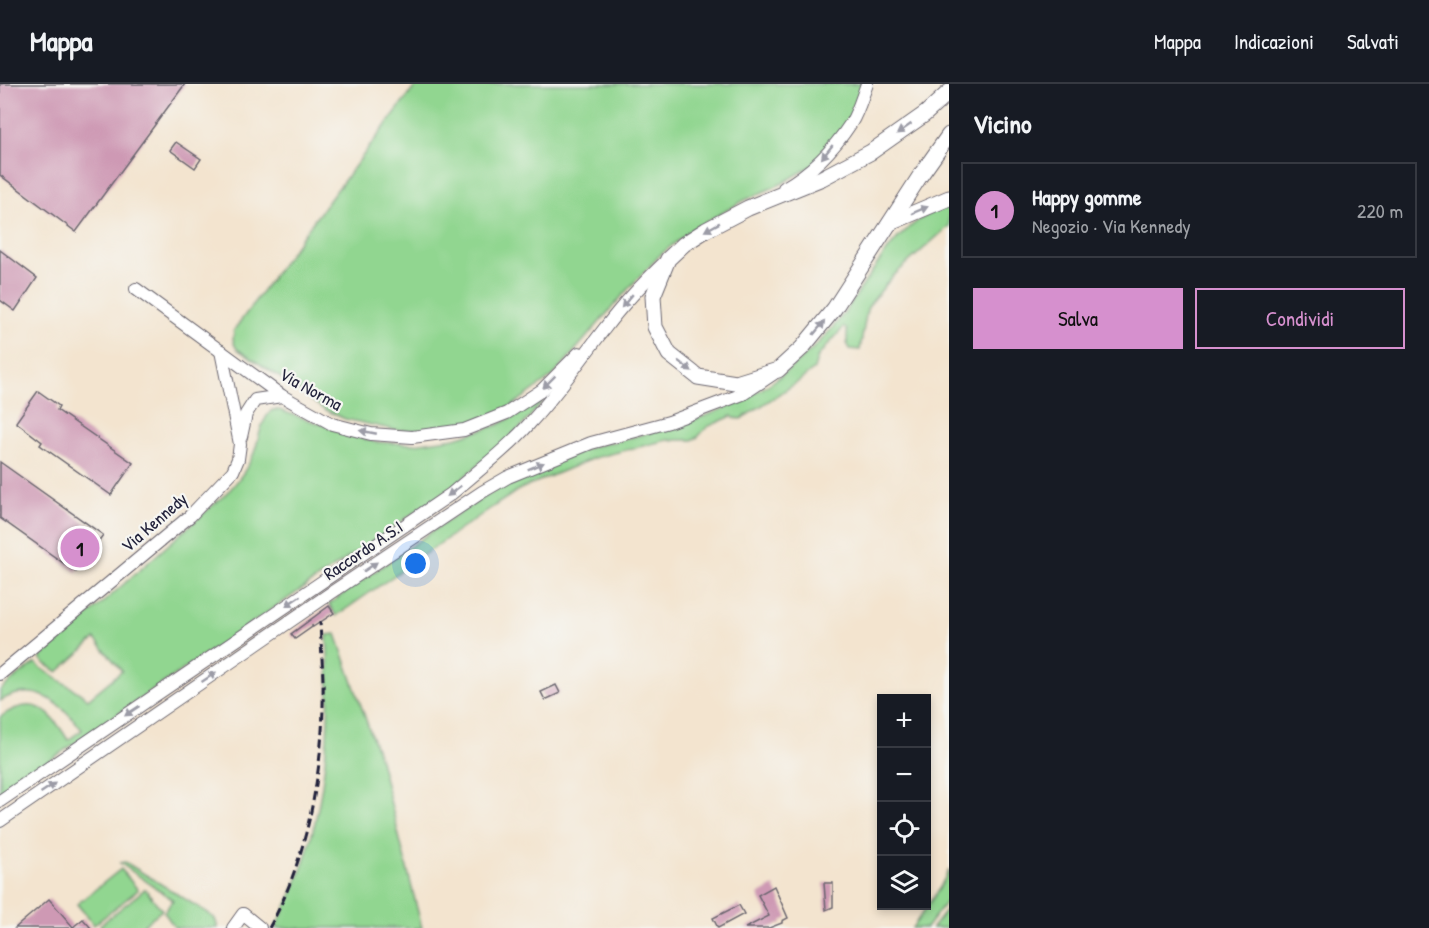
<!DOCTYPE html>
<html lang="it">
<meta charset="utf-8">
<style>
body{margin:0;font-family:"Patrick Hand",sans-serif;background:#20242c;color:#f1f3f6}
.controls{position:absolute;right:18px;bottom:18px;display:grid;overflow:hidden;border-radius:0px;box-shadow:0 3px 9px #0003}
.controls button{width:54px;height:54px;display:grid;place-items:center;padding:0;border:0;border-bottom:2px solid #363941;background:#171b24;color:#f1f3f6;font:30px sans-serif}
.you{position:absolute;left:416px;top:480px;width:21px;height:21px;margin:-15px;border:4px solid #fff;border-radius:50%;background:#1a73e8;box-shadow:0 0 0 9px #1a73e833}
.badge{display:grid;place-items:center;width:39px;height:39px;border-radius:50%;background:#d690ce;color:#111;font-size:20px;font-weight:700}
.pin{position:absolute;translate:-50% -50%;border:3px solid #fff;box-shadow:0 2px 6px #0006}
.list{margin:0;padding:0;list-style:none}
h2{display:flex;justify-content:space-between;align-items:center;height:78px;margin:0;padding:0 24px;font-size:26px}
h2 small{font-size:20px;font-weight:400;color:#9ea1a6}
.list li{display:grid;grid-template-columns:39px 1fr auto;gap:18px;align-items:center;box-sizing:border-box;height:96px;margin:0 12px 12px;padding:0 12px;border:2px solid #363941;border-radius:0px}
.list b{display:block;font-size:22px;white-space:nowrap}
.list p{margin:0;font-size:20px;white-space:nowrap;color:#9ea1a6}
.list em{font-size:20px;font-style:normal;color:#9ea1a6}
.actions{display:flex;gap:12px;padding:18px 24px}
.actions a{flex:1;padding:14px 0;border:2px solid #d690ce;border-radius:0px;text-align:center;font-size:21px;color:#d690ce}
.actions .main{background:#d690ce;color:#111}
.icon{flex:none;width:33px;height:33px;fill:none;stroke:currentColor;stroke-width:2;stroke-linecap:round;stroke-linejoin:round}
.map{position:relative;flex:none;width:949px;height:844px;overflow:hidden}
header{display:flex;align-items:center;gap:36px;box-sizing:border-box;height:84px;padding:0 30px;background:#171b24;border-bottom:2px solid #363941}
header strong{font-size:28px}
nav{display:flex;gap:33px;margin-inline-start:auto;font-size:21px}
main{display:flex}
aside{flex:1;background:#171b24}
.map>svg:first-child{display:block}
.green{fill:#91d690;stroke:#5a7c66;stroke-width:1.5}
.building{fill:#ce99b4}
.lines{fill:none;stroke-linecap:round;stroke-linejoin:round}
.minor-casing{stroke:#6b666f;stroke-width:14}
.major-casing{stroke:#6b666f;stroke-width:17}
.minor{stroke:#fff;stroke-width:12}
.major{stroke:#fff;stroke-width:15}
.rail{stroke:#22223b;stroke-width:3;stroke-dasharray:9 4.5;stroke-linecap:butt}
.oneway{fill:#9c9ca7}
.labels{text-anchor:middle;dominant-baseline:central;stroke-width:4.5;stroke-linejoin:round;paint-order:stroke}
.street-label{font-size:18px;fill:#22223b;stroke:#f6f6f2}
</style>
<header>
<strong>Mappa</strong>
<nav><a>Mappa</a><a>Indicazioni</a><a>Salvati</a></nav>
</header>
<main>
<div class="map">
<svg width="949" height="844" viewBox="0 0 949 844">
<rect width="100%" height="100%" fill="#f6f6f2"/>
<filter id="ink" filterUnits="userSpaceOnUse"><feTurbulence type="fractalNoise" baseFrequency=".0167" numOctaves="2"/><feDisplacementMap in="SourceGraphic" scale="12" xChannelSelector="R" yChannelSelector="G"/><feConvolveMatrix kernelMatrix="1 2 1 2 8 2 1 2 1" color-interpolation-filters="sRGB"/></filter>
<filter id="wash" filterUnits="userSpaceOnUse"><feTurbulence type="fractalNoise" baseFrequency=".008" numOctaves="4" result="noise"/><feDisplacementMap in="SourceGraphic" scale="24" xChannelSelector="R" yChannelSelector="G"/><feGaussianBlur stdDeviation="1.35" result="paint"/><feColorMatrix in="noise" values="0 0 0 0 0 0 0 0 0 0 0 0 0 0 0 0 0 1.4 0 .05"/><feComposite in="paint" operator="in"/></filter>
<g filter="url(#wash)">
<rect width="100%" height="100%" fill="#f3e4cf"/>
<!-- green -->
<g class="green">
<path d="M417,0H864L848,38L815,80L783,99L743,117L690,147L660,171L629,204L553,292L506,326L471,339L427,346H395L345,335L323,325L287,298L237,265C232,258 233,254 234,246L315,135Z"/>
<path d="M949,120V142L892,193L871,219L867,225L860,266L850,265L847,259V246L844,243L818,272L814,285L798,298L741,335L734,334L732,332L707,343L698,353L692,356H667L594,374L520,405L491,424L336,532L329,520C380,484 430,447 483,414C512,395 545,382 577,368C593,361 612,359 629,354C684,340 738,326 783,290C801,276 818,261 833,243C872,197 886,144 949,120Z"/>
<path d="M544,316L522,342L455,401L0,710V633C34,609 50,626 68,656L82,646C61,618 34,596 0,617V606L35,579C52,593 71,602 88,615L122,587L95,555L58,588L44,579L40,574L228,408C239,396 248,384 254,369C260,353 259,339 272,326H279L374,358L414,360L455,354L498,341Z"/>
<path d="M336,550L380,676L422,844H275C325,755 333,650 327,551Z"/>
<polygon points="125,778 208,829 215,835 218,844 175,844 164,828 173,816 120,779"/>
<polygon points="121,785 138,806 94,841 77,820"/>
<polygon points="949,786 949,814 926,844 912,844 939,805"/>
<polygon points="145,805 162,826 140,844 103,844 100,841"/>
<polygon points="949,822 949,844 932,844"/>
</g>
<g id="blocks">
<!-- building -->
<g class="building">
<polygon points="0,0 185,0 76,148 0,91"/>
<polygon points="176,58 201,75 195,84 170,66"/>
<polygon points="0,166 37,194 15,227 0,216"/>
<polygon points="38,307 59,322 57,326 133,379 111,411 40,361 42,358 16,338"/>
<polygon points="0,378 103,451 76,488 0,434"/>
<polygon points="329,522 334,529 313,543 312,541 312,543 295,555 291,550"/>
<polygon points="556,601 560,609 545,616 541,608"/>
<polygon points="824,799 833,799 833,823 826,826"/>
<polygon points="774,802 788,834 782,837 782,839 769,844 745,844 769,832 758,811"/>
<polygon points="49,815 73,843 83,835 91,844 15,844"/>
<polygon points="739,821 744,830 718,844 713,834"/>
</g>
</g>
</g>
<g filter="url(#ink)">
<use href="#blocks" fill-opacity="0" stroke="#6b666f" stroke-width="1.5"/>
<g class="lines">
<!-- minor casing -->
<g class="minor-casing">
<g id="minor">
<path d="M784,104C810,89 834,65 851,39C858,28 862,13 867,0"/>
<polyline points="136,205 282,312 332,340 371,350 412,353 464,346 507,329 542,306 579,269"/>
<polyline points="241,353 246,330 255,316 282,312"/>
<polyline points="0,590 190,432 233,387 238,375 240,360 221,267"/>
<path d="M0,717L451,410C478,387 507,365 530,339C558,309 580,276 605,244C623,220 645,197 667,176"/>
<polyline points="0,737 331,509 482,408 508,393 591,359 669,338 743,310 773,290"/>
<polyline points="233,844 243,830 260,844"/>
</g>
</g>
<!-- major casing -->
<g class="major-casing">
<g id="major">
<polyline points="949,8 925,30 871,68 822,94 748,124 706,146 684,160 668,175 653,212 655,243 669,270 698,293 736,299 778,286 802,264 834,225 920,92 949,51"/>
<polyline points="890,139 949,114"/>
</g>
</g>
<!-- minor -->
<use href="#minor" class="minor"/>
<!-- major -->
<use href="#major" class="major"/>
<!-- rail -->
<path class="rail" d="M269,844C305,781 322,693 323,621C324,593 321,565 320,537"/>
</g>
<!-- one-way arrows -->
<defs><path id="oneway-solid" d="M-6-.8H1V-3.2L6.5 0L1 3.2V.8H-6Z" transform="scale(1.5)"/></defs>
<g class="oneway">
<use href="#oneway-solid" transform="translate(904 45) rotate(145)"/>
<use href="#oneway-solid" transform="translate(827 68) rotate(129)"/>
<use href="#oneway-solid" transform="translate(920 126) rotate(-23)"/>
<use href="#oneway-solid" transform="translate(712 143) rotate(151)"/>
<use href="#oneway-solid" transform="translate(627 217) rotate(130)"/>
<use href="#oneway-solid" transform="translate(819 244) rotate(-50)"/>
<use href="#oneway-solid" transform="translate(685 282) rotate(37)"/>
<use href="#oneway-solid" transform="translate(549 298) rotate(135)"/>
<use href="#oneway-solid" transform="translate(368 348) rotate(-169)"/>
<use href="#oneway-solid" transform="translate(536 382) rotate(-22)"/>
<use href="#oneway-solid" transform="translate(454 407) rotate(142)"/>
<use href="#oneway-solid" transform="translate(370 483) rotate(-34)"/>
<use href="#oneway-solid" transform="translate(293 517) rotate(146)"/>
<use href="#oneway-solid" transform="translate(209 593) rotate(-34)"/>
<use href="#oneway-solid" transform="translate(132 627) rotate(146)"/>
<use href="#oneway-solid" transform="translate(48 704) rotate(-34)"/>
</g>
</g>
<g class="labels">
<!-- street labels -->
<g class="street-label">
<text transform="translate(311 305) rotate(29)">Via Norma</text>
<text transform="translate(154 438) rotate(-41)">Via Kennedy</text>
<text transform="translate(363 466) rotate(-34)">Raccordo A.S.I</text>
</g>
</g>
</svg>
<div class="controls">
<button>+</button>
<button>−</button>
<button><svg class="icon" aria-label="locate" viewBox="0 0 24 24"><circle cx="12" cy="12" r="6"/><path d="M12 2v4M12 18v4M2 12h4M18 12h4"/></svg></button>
<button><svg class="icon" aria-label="layers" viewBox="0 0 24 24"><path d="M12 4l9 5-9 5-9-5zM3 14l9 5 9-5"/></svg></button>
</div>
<div class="you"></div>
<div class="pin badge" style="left:80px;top:464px">1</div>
</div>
<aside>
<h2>Vicino<small></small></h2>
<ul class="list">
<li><span class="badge">1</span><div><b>Happy gomme</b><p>Negozio · Via Kennedy</p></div><em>220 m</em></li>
</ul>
<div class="actions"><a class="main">Salva</a><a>Condividi</a></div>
</aside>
</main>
